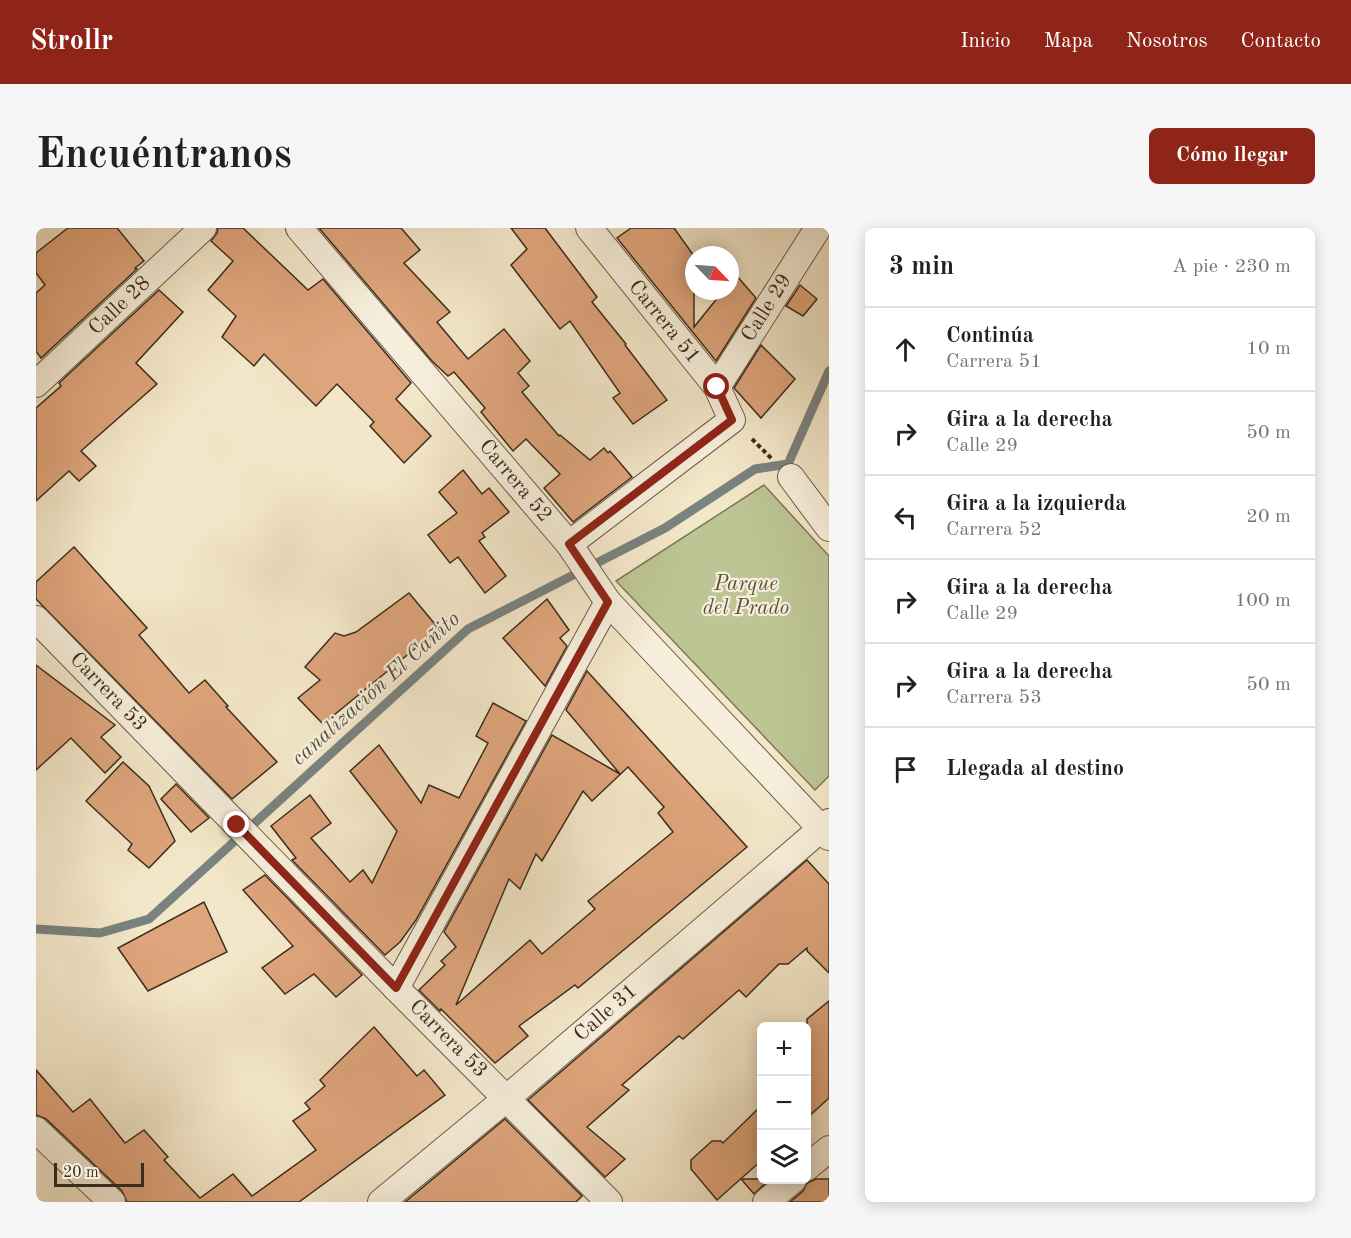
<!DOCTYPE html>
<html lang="es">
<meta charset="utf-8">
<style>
body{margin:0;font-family:"Old Standard TT",serif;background:#f6f6f6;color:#202124}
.controls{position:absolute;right:18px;bottom:18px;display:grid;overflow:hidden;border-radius:9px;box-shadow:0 3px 15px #0003}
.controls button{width:54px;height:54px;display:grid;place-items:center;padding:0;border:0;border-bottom:2px solid #e0e0e0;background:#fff;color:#202124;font:30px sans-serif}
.compass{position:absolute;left:649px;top:18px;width:54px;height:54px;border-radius:50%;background:#fff;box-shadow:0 3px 15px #0003;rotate:115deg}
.scale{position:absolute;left:18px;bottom:15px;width:90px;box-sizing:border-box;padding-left:6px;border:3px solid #3c2d1b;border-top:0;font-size:16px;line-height:21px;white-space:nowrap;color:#3c2d1b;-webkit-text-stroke:4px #f7efdc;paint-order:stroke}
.stop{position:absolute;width:18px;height:18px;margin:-14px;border:4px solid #8f2418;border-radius:50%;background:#fff}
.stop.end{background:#8f2418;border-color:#fff;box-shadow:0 2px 6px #0008}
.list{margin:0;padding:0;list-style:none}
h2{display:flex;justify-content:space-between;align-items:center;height:78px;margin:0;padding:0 24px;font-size:26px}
h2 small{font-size:20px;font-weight:400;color:#757577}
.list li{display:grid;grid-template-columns:39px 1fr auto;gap:18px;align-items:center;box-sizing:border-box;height:84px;padding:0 24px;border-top:2px solid #e0e0e0}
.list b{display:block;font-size:22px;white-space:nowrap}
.list p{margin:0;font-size:20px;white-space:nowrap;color:#757577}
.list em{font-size:20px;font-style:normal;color:#757577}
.icon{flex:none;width:33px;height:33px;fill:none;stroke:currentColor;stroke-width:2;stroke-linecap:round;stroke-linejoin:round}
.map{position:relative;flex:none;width:793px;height:974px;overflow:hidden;border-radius:9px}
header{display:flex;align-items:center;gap:36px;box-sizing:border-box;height:84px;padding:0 30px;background:#8f2418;color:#fff}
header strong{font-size:28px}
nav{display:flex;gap:33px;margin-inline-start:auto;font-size:21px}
.intro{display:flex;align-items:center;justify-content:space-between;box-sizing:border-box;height:144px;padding:0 36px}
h1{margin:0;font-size:42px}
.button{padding:15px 27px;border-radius:9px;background:#8f2418;color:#fff;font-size:21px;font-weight:700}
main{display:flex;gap:36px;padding:0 36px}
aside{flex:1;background:#fff;border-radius:9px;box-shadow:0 3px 15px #0003}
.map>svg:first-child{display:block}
.green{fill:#bdc595;stroke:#7c7958;stroke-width:1.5}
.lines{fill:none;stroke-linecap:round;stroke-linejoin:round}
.stream{stroke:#79837f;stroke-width:9}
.building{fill:#dea47b;stroke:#3c2d1b;stroke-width:1.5;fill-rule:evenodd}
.minor-casing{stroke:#6a5c46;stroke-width:28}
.path{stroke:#3c2d1b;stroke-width:4;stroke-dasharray:4.5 3;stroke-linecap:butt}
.minor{stroke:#f7efdc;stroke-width:26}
.route{stroke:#8f2418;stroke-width:8}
.labels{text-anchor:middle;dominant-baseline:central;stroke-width:4.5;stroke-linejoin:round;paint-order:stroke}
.street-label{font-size:21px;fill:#3c2d1b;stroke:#f7efdc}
.park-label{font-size:21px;font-style:italic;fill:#5c533a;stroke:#f7efdc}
.water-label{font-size:22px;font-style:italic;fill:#565145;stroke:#f7efdc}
</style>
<header>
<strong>Strollr</strong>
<nav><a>Inicio</a><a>Mapa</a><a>Nosotros</a><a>Contacto</a></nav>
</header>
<div class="intro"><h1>Encuéntranos</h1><a class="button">Cómo llegar</a></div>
<main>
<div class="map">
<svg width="793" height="974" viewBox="0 0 793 974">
<rect width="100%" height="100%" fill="#f3e7c9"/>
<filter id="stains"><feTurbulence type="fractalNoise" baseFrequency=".00333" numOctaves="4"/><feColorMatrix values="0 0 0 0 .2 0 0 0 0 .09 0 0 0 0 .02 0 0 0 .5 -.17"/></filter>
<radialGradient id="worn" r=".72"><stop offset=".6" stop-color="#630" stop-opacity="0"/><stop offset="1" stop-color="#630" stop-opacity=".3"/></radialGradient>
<!-- green -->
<polygon class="green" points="728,257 793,328 793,548 779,562 580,353"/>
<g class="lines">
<!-- stream -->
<polyline class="stream" points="0,701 64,705 113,691 432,401 629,300 719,241 752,236 793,143"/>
</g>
<!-- building -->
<g class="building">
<polygon points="32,0 81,0 108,33 99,40 101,41 5,130 0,123 0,65 9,57 0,45 0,25"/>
<polygon points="182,0 207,0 272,62 287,51 375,155 360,171 395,208 368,235 334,198 338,194 301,156 280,178 228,126 218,138 186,109 200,88 172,62 197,33 175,13 181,5"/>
<polygon points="283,0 365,0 384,22 368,35 414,84 401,94 432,131 468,101 494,133 482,145 493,158 486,164 523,208 524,207 554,232 568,220 572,225 574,223 596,249 537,294 508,260 524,246 490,211 477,223 445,184 449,180 418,144 412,148 396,133"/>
<polygon points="475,0 509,0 561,69 556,74 590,116 589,117 631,172 597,196 577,170 584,165 534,93 524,101 475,37 491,21"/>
<polygon points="595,0 638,0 658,28 658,99 687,63 694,63 694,54 700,47 720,70 680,133 581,10"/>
<polygon points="764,57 781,71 767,88 750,78"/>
<polygon points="123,62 147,84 100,135 121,156 45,223 60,238 43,253 33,243 0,273 0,180 25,158 23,155"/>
<polygon points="725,117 759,151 725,190 698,160"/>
<polygon points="427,242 446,266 453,260 473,284 446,305 449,309 443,313 470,348 449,365 422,329 414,335 392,307 421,285 403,264"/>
<polygon points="38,319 111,400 103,407 153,465 169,452 192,478 190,479 241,534 196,571 0,371 0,354"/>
<polygon points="373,365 403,401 287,496 262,470 284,452 269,439 299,405 308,408 320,404"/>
<polygon points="511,371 533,402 524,410 531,418 509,458 467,410"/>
<polygon points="0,437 79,497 65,509 85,529 69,545 35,510 0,542"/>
<path d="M551,443L711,619L542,760L539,757L483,798L492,808L459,835L405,781L404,783L383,762L409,737L405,733L420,719L408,704L516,507L584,546L530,482ZM592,539L628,579L622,585L637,604L552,673L559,681L506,726L494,712L420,777L473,651L484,661L500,626L506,633L547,563L556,573Z"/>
<polygon points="457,475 490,493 380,692 364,714 349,727 256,632 260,630 235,598 274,567 295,595 275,610 314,654 327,642 336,655 361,603 314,543 343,517 385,575 393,557 423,570 452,515 440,508"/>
<polygon points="87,534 113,558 139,613 113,640 92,622 96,616 50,573"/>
<polygon points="140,556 173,590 155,604 125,571"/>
<polygon points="771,632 793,656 793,745 771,723 771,720 752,736 743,736 710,769 703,762 647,811 643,808 586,857 593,862 551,899 589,931 569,949 492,872"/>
<polygon points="229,647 326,747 300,769 278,746 249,766 226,740 257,718 207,662"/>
<polygon points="168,674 191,724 112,763 82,720"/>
<polygon points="793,773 793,870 771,890 771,791"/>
<polygon points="338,799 381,848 388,842 409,867 263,974 91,974 86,963 10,891 0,887 0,842 37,884 54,871 89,915 108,902 132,929 128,932 164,970 197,946 216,968 280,922 257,893 274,881 269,875 289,858 284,852"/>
<polygon points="726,877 726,932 681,972 655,941 655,932 676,913 685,913 687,915"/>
<polygon points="469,891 546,968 540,974 369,974"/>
<polygon points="705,951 734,951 718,966"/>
<polygon points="780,951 793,951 793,974 754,974 767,963 771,955"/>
</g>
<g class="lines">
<!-- minor casing -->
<g class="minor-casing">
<g id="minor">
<polyline points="263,0 533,316 572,374 793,609"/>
<polyline points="0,156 167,0"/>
<polyline points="681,159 782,0"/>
<polyline points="755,249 793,300"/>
<polyline points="533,316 696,192 681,159 553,0"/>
<polyline points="0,391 360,760 573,974"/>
<polyline points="360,760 572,374"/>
<polyline points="0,902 76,974"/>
<polyline points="770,940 793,921"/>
<polyline points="345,974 471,870 793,594"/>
<polyline points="730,974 757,952"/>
</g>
</g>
<!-- path -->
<polyline class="path" points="716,211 736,231"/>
<!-- minor -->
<use href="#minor" class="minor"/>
</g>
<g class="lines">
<!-- route -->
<polyline class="route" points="201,597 360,760 572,374 533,316 696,192 681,159"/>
</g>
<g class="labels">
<!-- street labels -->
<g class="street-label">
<text transform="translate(84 78) rotate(-43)">Calle 28</text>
<text transform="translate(731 80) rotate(-58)">Calle 29</text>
<text transform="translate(628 94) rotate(51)">Carrera 51</text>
<text transform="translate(479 253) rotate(50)">Carrera 52</text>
<text transform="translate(72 464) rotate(46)">Carrera 53</text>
<text transform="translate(570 785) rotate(-41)">Calle 31</text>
<text transform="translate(412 811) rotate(45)">Carrera 53</text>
</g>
<!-- park labels -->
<g class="park-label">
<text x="710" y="356">Parque<tspan x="710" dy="24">del Prado</tspan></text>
</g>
<!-- water labels -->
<g class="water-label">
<text transform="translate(340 461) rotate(-42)">canalización El Cañito</text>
</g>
</g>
<rect width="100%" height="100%" filter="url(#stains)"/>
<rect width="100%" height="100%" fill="url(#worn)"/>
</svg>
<div class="controls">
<button>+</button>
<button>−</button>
<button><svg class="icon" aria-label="layers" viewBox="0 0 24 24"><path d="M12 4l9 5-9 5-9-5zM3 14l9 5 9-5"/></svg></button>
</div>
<svg class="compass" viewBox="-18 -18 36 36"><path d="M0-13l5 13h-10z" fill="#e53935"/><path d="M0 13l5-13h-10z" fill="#757577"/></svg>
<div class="scale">20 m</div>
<div class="stop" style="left:681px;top:159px"></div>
<div class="stop end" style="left:201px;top:597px"></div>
</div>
<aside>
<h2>3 min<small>A pie · 230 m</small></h2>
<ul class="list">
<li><svg class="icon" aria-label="ahead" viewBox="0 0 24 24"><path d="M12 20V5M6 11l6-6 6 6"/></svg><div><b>Continúa</b><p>Carrera 51</p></div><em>10 m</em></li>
<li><svg class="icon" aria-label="right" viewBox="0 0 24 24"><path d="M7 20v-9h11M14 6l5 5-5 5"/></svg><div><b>Gira a la derecha</b><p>Calle 29</p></div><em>50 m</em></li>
<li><svg class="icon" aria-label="left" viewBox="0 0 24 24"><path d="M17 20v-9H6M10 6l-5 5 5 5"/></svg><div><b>Gira a la izquierda</b><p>Carrera 52</p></div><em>20 m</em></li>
<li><svg class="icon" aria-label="right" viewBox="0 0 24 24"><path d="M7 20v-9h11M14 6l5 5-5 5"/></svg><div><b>Gira a la derecha</b><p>Calle 29</p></div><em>100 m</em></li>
<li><svg class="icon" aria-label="right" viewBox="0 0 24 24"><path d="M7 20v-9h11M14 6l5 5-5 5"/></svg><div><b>Gira a la derecha</b><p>Carrera 53</p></div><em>50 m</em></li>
<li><svg class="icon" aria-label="arrive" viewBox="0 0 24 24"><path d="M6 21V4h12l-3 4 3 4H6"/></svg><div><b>Llegada al destino</b></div></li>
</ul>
</aside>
</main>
